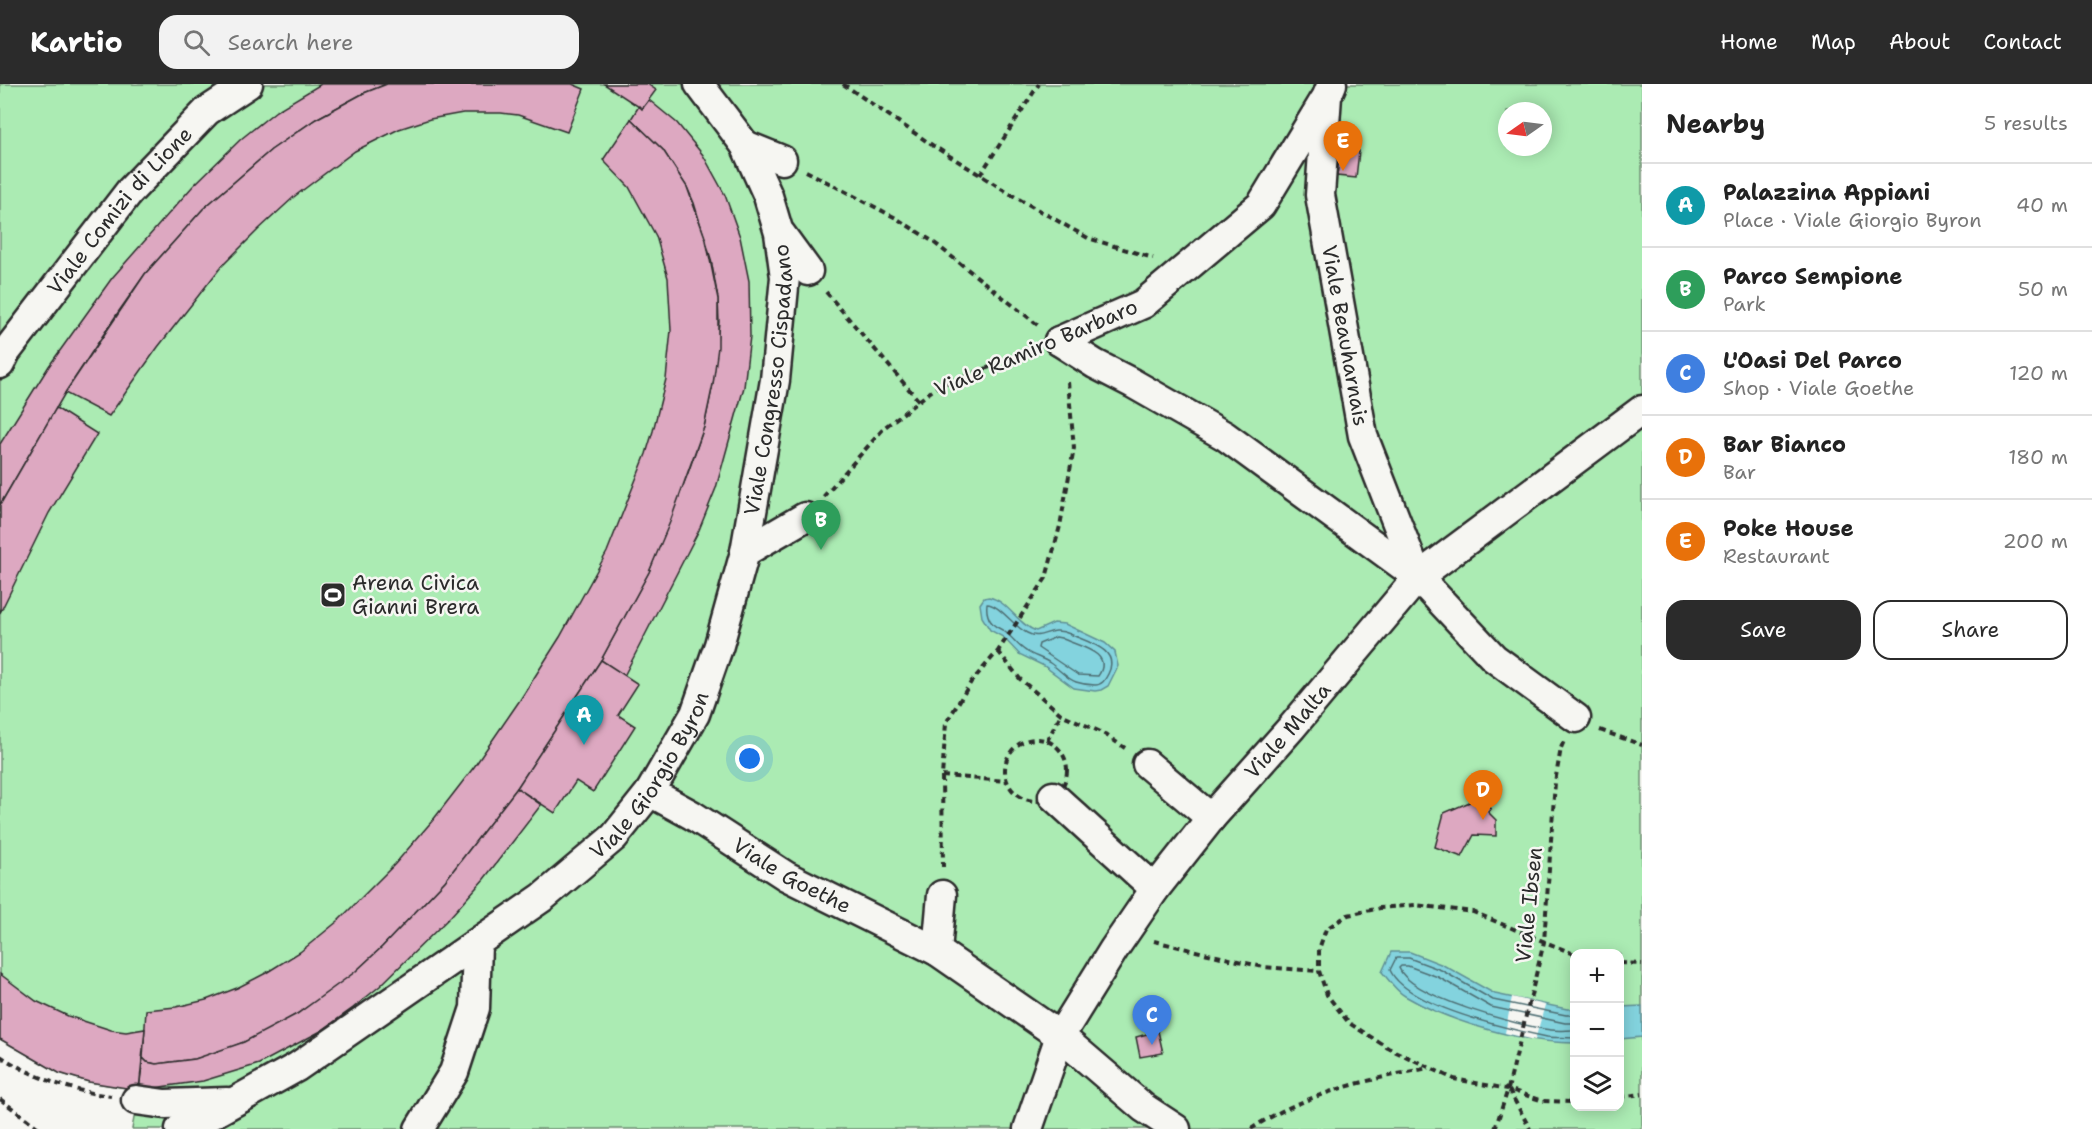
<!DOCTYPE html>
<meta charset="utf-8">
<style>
body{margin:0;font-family:"Shantell Sans",sans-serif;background:#f2f2f2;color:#222}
.controls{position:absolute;right:18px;bottom:18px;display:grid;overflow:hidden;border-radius:12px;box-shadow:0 3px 15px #0003}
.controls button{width:54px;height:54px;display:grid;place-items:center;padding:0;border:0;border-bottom:2px solid #e0e0e0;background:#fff;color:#222;font:30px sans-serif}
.compass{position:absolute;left:1498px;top:18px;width:54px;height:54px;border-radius:50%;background:#fff;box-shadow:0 3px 15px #0003;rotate:256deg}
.you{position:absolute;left:750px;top:675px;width:21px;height:21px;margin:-15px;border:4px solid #fff;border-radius:50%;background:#1a73e8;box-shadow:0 0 0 9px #1a73e833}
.badge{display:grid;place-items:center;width:39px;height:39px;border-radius:50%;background:#2b2b2b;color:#fff;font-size:20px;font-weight:700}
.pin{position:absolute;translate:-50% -50px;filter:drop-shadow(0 2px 3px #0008)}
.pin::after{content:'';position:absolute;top:32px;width:21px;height:18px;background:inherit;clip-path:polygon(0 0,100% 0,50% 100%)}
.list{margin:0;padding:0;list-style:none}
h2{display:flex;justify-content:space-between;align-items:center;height:78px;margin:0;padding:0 24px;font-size:26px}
h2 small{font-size:20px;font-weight:400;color:#767676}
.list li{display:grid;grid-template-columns:39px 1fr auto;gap:18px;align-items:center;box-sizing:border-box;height:84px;padding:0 24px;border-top:2px solid #e0e0e0}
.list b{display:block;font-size:22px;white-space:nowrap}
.list p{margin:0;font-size:20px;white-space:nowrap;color:#767676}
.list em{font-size:20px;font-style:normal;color:#767676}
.actions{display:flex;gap:12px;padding:18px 24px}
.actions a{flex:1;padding:14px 0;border:2px solid #2b2b2b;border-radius:18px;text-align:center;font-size:21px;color:#2b2b2b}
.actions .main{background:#2b2b2b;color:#fff}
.icon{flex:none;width:33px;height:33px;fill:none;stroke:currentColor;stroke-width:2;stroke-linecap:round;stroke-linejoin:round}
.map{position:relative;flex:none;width:1642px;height:1045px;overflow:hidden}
header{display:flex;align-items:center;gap:36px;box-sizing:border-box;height:84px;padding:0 30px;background:#2b2b2b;color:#fff}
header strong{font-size:28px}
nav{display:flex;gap:33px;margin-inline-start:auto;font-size:21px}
.search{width:420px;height:54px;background:#f2f2f2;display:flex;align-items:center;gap:15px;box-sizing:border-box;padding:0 21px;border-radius:18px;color:#767676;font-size:22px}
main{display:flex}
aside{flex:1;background:#fff}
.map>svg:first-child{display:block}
.green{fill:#abebb3;stroke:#6b8b6f;stroke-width:1.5;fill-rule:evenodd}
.water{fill:#83d3de;stroke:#609096;stroke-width:1.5}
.pier{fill:#f6f6f2}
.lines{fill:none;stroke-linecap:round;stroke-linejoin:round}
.shore{stroke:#4e6e73;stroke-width:1.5}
.building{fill:#dda8c1;stroke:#2b2b2b;stroke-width:1.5}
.street-casing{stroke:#2b2b2b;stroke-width:33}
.path{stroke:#2b2b2b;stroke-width:4;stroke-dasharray:6 4.5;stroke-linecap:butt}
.street{stroke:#f6f6f2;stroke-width:28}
.labels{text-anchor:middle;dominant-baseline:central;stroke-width:5;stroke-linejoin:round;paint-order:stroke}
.street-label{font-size:21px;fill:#2b2b2b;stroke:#f6f6f2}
.poi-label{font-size:21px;fill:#2b2b2b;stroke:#f6f6f2;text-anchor:start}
</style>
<header>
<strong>Kartio</strong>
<div class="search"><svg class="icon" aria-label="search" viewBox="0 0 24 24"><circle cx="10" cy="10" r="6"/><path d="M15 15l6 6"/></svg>Search here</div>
<nav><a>Home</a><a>Map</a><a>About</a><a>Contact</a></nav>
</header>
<main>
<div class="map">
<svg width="1642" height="1045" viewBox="0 0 1642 1045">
<rect width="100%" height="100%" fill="#f6f6f2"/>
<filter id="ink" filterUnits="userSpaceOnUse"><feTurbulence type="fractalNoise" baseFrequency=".0167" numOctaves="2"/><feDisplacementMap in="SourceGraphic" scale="12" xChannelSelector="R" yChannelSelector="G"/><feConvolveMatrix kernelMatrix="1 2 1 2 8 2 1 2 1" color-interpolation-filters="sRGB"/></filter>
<g filter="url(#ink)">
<!-- green -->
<path class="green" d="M0,0H1642V1045H132L139,1006L89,998L59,989L0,955ZM1507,27H1543V63H1507ZM1574,870H1620V1022H1574Z"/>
<!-- water -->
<g class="water">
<path d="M989,513C1008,517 1017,540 1036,547L1054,539L1065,540L1105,559L1115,568L1118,582L1108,602L1101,606L1095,607L1074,604L1044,582L1019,570L1003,553L990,546L982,533L980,520L984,514Z"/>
<path d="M1391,868H1410L1443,881L1495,910L1567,925H1574V959C1523,959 1449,938 1405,912C1396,907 1389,896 1382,888Z"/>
<polygon points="1642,922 1642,953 1620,955 1620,923"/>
</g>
<!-- pier -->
<polygon class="pier" points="1512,913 1545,921 1535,956 1505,949"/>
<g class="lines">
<!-- shore -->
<g class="shore">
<path d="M987,520C999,520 1014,543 1027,549C1044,558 1048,540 1070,550C1087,558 1121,565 1108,590C1105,596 1102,601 1095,601C1089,601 1082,600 1076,598C1067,595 1059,585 1050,579C1043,574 1033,572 1026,567C1018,562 1013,554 1005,548C1002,545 997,544 994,541C988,536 986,527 987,520Z"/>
<path d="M1056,553L1061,554C1077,562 1115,568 1098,592L1078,591L1038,564L1039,560Z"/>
<path d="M1574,931H1566L1493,916L1441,886L1409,874H1396L1390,886C1407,923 1509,945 1547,953C1556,954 1565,953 1574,954"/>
<path d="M1574,939H1565L1491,923L1438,893L1408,882H1401L1399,884C1410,913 1520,942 1551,946C1559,947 1567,946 1574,946"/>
</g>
</g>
<!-- building -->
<g class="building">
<polygon points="321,0 387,0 364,9 316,35 271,66 203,125 145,190 117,230 65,309 0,421 0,360 49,282 112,194 193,102 241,55 276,27"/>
<polygon points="387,0 572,0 584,5 567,48 518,31 501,29 463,29 430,35 399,45 355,67 295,112 258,146 221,183 158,263 109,332 65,309 145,190 203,125 271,66 316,35 364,9"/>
<polygon points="604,0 647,0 656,6 642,25"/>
<polygon points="649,16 677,39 703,71 725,111 740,153 749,197 750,252 744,303 716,404 699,446 624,592 601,576 649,488 688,389 704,343 713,300 719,238 718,215 711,175 694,119 687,103 663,66 631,35 639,22 642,25"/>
<polygon points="631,35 663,66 687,103 706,156 718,215 718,263 713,300 704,343 670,438 649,488 601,576 517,704 445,797 382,863 355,888 326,911 297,930 259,952 219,968 195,975 156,980 147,978 143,974 146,926 176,923 206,916 237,904 266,889 300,868 338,837 395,780 433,736 474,683 520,616 560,553 607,468 646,370 653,347 666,295 671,246 668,194 656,152 629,103 603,76"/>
<polygon points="1340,66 1359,67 1356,94 1337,92"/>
<polygon points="56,324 97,350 49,429 0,529 0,421"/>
<polygon points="601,576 638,600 618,631 635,642 593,708 576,697 555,729 517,704"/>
<polygon points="517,704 541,721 484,795 451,832 380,902 353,924 321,947 259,980 203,997 139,1006 143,974 147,978 156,980 195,975 244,958 297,930 355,888 382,863 445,797"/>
<polygon points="1479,714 1491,725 1488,728 1496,736 1496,752 1474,751 1462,773 1435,763 1444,729"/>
<polygon points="0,890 36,917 68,932 111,946 126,948 145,945 139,1006 89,998 59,989 0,955"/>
<polygon points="1158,947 1163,969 1140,973 1136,953"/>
</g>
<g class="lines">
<!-- street casing -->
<g class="street-casing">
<g id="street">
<path id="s1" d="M1332,0L1327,12L1320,111L1363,352L1418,493"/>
<polyline points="745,61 782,76"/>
<polyline points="781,150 808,187"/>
<polyline points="1059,257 1095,280 1132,299 1225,352 1418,493 1494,574 1576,634"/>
<polyline points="1059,257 1143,220 1261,121 1324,17"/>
<path id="s2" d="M0,280L6,268L129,108L207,27L248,0"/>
<polyline points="745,468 805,433"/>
<polyline points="1147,680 1211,734"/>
<path id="s3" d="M650,708L692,731L786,792L937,867L1060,952L1144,1024L1176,1045"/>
<polyline points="1053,712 1155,805"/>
<polyline points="937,867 942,811"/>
<polyline points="136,1016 165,1020 227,1018"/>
<path id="s4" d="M180,1045L205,1034L297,983L543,813L614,753L650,708L695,630L719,561L745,468L775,296L785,193L779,149L768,112L745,61L699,0"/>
<polyline points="419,1045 454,988 475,924 477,860"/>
<path id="s5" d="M1028,1045L1060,952L1114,865L1155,805L1211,734L1292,643L1418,493L1642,326"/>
</g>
</g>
<!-- path -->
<g class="path">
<polyline points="843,0 932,61 1017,114 1088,154 1153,174"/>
<polyline points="806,87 896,134 932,157 1039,242"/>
<polyline points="980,91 1039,0"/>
<polyline points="826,208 919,317"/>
<polyline points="823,413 885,343 938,302 1034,267"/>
<polyline points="998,567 1020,595 1061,630 1103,649 1125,664"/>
<polyline points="1600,646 1642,661"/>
<circle cx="1036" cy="686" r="31"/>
<polyline points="1047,657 1061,630"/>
<polyline points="942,692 1007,697"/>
<polyline points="943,783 942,692 946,639 971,598 998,567 1046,494 1060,442 1074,364 1068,298"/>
<polyline points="1154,857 1263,883 1319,887"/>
<polyline points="1574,870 1473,828 1415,821 1380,824 1348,831 1326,845 1319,865 1319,887 1327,911 1349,939 1388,964 1454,995 1508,1005 1543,1017 1574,1018"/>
<polyline points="1620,879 1642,880"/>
<path d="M0,972C35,994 70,1007 111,1012"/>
<polyline points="1509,1006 1530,1045"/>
<polyline points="1620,1013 1642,1010"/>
<polyline points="0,1015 40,1045"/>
<path d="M1251,1045C1303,1010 1369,995 1429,984"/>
<polyline points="1495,1045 1508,1005 1544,858 1555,698 1561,664 1564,657"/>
</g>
<!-- street -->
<use href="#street" class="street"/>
</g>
</g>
<!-- icons -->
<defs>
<g id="stadium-square" transform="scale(1.35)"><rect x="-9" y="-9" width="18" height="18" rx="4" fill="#2b2b2b" stroke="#f6f6f2"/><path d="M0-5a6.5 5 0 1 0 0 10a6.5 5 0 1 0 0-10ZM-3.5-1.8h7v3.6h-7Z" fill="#fff"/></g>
</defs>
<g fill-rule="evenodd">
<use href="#stadium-square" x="333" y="511"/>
</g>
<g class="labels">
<!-- street labels -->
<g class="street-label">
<text stroke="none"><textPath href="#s2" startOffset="195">Viale Comizi di Lione</textPath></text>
<text stroke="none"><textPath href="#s1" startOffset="255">Viale Beauharnais</textPath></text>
<text transform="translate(1036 264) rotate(-23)">Viale Ramiro Barbaro</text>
<text stroke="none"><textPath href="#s4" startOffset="1016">Viale Congresso Cispadano</textPath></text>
<text stroke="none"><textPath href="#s5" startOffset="480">Viale Malta</textPath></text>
<text stroke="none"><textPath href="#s4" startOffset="596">Viale Giorgio Byron</textPath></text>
<text stroke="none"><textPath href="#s3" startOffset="165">Viale Goethe</textPath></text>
<text transform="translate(1529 821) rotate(-84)">Viale Ibsen</text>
</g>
<!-- poi labels -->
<g class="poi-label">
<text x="352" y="499">Arena Civica<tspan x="352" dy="24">Gianni Brera</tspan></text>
</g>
</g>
</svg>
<div class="controls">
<button>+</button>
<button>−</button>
<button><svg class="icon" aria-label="layers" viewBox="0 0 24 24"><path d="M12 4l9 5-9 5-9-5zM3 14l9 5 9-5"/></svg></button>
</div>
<svg class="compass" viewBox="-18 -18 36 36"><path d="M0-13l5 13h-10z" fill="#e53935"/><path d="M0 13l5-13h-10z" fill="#767676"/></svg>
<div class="you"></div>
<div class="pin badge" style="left:584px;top:661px;background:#0f9aa8">A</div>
<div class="pin badge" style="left:821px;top:466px;background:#2e9e5b">B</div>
<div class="pin badge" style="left:1152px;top:961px;background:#3f7fe0">C</div>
<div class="pin badge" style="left:1483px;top:736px;background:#e8710a">D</div>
<div class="pin badge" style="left:1343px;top:87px;background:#e8710a">E</div>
</div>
<aside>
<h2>Nearby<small>5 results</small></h2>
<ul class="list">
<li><span class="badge" style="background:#0f9aa8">A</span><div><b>Palazzina Appiani</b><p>Place · Viale Giorgio Byron</p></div><em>40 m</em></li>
<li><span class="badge" style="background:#2e9e5b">B</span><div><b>Parco Sempione</b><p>Park</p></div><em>50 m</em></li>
<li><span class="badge" style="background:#3f7fe0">C</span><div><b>L'Oasi Del Parco</b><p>Shop · Viale Goethe</p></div><em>120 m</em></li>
<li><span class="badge" style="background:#e8710a">D</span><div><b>Bar Bianco</b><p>Bar</p></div><em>180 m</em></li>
<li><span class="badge" style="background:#e8710a">E</span><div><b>Poke House</b><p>Restaurant</p></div><em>200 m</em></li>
</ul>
<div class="actions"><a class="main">Save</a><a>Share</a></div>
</aside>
</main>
